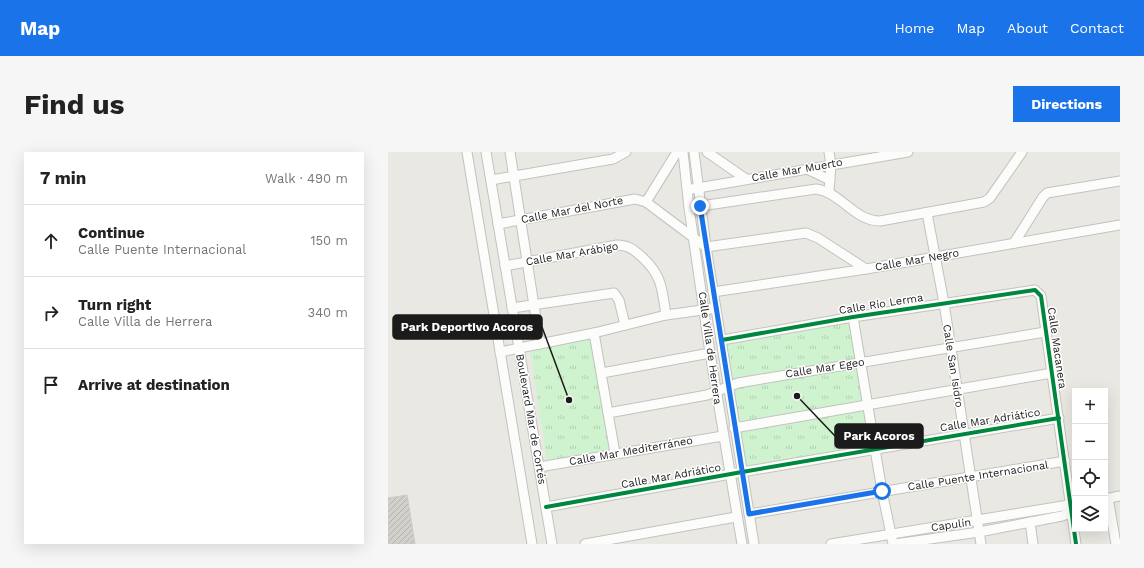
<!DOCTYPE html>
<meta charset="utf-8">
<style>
body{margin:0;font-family:"Work Sans",sans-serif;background:#f6f6f6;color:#222}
.controls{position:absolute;right:12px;bottom:12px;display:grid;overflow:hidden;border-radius:0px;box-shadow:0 4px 16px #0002}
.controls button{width:36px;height:36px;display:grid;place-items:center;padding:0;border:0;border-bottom:1px solid #e0e0e0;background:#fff;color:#222;font:20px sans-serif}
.stop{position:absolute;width:12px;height:12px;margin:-9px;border:3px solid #1a73e8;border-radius:50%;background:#fff}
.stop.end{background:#1a73e8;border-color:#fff;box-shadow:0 1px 4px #0008}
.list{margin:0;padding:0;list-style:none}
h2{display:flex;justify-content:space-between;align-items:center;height:52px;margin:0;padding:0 16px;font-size:17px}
h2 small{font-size:13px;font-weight:400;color:#767676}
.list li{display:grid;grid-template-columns:26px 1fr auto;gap:12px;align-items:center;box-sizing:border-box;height:72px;padding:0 16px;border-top:1px solid #e0e0e0}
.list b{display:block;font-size:15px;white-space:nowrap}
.list p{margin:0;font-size:13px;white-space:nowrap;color:#767676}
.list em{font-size:13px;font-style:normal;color:#767676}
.icon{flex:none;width:22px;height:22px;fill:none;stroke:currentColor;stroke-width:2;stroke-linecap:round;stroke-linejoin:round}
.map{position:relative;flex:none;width:732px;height:392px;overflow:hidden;border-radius:0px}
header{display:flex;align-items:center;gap:24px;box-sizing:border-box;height:56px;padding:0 20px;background:#1a73e8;color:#fff}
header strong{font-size:19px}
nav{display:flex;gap:22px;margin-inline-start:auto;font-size:14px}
.intro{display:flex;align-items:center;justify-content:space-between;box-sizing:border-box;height:96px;padding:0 24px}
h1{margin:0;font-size:28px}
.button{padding:10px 18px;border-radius:0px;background:#1a73e8;color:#fff;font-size:14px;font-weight:700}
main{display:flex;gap:24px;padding:0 24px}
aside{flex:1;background:#fff;border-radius:0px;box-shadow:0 4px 16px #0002}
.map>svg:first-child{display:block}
.park{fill:url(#park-tufts)}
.building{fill:url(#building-hatch);stroke:#cdc9c4}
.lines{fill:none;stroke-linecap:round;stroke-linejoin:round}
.minor-casing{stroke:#c2c2bf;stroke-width:11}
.minor{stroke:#fcfcfb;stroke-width:9}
.cycleway-casing{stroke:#fff;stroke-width:6}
.cycleway{stroke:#00873e;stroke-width:4}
.route{stroke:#1a73e8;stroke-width:5}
.labels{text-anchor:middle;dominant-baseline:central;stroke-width:3;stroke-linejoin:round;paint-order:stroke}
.street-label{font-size:11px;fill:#1b1b1b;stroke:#fff}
.leader{fill:none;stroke:#1b1b1b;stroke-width:1.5}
.callout-dot{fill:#1b1b1b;stroke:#fff;stroke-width:1.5}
.callout{fill:#1b1b1b;stroke:#1b1b1b;stroke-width:1.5}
.callout-label{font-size:12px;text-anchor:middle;font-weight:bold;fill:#fff}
</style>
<header>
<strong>Map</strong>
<nav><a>Home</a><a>Map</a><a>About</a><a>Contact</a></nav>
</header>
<div class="intro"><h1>Find us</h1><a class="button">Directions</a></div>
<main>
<aside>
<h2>7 min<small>Walk · 490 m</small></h2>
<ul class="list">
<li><svg class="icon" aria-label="ahead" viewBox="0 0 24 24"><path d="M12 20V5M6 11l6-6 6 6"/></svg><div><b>Continue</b><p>Calle Puente Internacional</p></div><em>150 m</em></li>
<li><svg class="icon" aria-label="right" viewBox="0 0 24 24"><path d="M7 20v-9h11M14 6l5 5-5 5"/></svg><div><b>Turn right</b><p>Calle Villa de Herrera</p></div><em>340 m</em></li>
<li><svg class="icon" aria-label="arrive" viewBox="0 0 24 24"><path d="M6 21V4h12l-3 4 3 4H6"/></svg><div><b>Arrive at destination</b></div></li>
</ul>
</aside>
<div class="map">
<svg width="732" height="392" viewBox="0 0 732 392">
<defs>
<pattern id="park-tufts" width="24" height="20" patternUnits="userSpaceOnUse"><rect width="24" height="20" fill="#cef3ce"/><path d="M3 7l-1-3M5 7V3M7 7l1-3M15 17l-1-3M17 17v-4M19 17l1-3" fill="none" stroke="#b0d0b0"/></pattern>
<pattern id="building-hatch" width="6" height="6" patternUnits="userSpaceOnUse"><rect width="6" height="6" fill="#d2d0cb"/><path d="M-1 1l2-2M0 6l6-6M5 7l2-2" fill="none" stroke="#b4b2ae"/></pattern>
</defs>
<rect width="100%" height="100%" fill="#eae8e2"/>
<!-- park -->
<g class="park">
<polygon points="461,171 484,296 356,316 336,191"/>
<polygon points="203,187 221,298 159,309 142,198"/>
</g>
<!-- building -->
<polygon class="building" points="19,343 27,392 0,392 0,346"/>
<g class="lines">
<!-- minor casing -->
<g class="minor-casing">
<g id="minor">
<polyline points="79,0 144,392"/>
<polyline points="98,0 164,392"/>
<polyline points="122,0 152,192"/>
<polyline points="295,0 301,56 322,201 354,392"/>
<polyline points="306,0 318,95 366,392"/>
<polyline points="319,0 358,27"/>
<polyline points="419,17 442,28"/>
<polyline points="103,28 225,7 238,0"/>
<polyline points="304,37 520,0"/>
<polyline points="441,39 443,13 441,0"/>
<polyline points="258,50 289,0"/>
<path d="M306,55L428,37C453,40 466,69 492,69L596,50L602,46L634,0"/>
<polyline points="539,61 556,151 593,392"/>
<polyline points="110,72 247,47 258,50 318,95 418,81 430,86 478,117"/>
<polyline points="626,91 655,45 659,41 732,29"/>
<path d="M117,114L229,93C241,93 246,98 254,105C274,123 274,137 278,163"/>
<polyline points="325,140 478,117 732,73"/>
<polyline points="124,156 226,141 231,148 237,173"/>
<polyline points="465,165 494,339 505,392"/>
<polyline points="206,181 227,301"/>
<polyline points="334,188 465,165 647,138 653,144 688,392"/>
<polyline points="112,200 206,181 278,163 322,157"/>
<polyline points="214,221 322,201"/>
<polyline points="220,261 319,243 350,231 657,180"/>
<polyline points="346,276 664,221"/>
<polyline points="151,315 335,284"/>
<polyline points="720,346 728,392"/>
<polyline points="717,347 732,344"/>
<polyline points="158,355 354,320 671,266"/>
<polyline points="361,362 677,309"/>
<polyline points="642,370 645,392"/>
<polyline points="197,392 348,365"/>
<polyline points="443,392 687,352"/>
<polyline points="507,392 591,380 674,364 687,359"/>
</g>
</g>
<!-- minor -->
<use href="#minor" class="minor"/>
<!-- cycleway casing -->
<g class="cycleway-casing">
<g id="cycleway">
<polyline points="334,188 465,165 647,138 653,144 688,392"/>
<polyline points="158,355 354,320 671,266"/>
</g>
</g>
<!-- cycleway -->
<use href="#cycleway" class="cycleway"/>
</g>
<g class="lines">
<!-- route -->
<polyline class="route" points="312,54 361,362 494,339"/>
</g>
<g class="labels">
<!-- street labels -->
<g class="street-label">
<text transform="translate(409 18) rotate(-10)">Calle Mar Muerto</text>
<text transform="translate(184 58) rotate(-11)">Calle Mar del Norte</text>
<text transform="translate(184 102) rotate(-10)">Calle Mar Arábigo</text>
<text transform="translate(529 108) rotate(-10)">Calle Mar Negro</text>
<text transform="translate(493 152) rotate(-9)">Calle Río Lerma</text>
<text transform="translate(322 196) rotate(82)">Calle Villa de Herrera</text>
<text transform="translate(669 196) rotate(82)">Calle Macanera</text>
<text transform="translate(565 214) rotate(81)">Calle San Isidro</text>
<text transform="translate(437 216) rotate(-9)">Calle Mar Egeo</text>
<text transform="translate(143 267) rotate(80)">Boulevard Mar de Cortés</text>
<text transform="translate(602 268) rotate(-9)">Calle Mar Adriático</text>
<text transform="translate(243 299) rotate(-10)">Calle Mar Mediterráneo</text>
<text transform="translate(283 324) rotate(-10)">Calle Mar Adriático</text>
<text transform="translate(590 324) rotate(-9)">Calle Puente Internacional</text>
<text transform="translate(563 373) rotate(-8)">Capulín</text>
</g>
</g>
<!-- callouts -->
<path class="leader" d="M181 248L154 175M409 244L447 284"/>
<g class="callout-dot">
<circle cx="181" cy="248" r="4"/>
<circle cx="409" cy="244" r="4"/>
</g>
<g class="callout">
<rect x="5" y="163" width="149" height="24" rx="4"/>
<rect x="447" y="272" width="88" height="24" rx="4"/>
</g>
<g class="callout-label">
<text x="79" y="179">Park Deportivo Acoros</text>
<text x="491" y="288">Park Acoros</text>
</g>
</svg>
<div class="controls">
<button>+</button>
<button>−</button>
<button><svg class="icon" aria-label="locate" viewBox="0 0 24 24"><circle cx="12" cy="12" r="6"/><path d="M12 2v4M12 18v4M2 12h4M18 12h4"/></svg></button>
<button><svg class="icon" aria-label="layers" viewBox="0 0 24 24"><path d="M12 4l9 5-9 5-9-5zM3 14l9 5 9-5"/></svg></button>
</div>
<div class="stop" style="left:494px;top:339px"></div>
<div class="stop end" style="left:312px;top:54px"></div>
</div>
</main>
